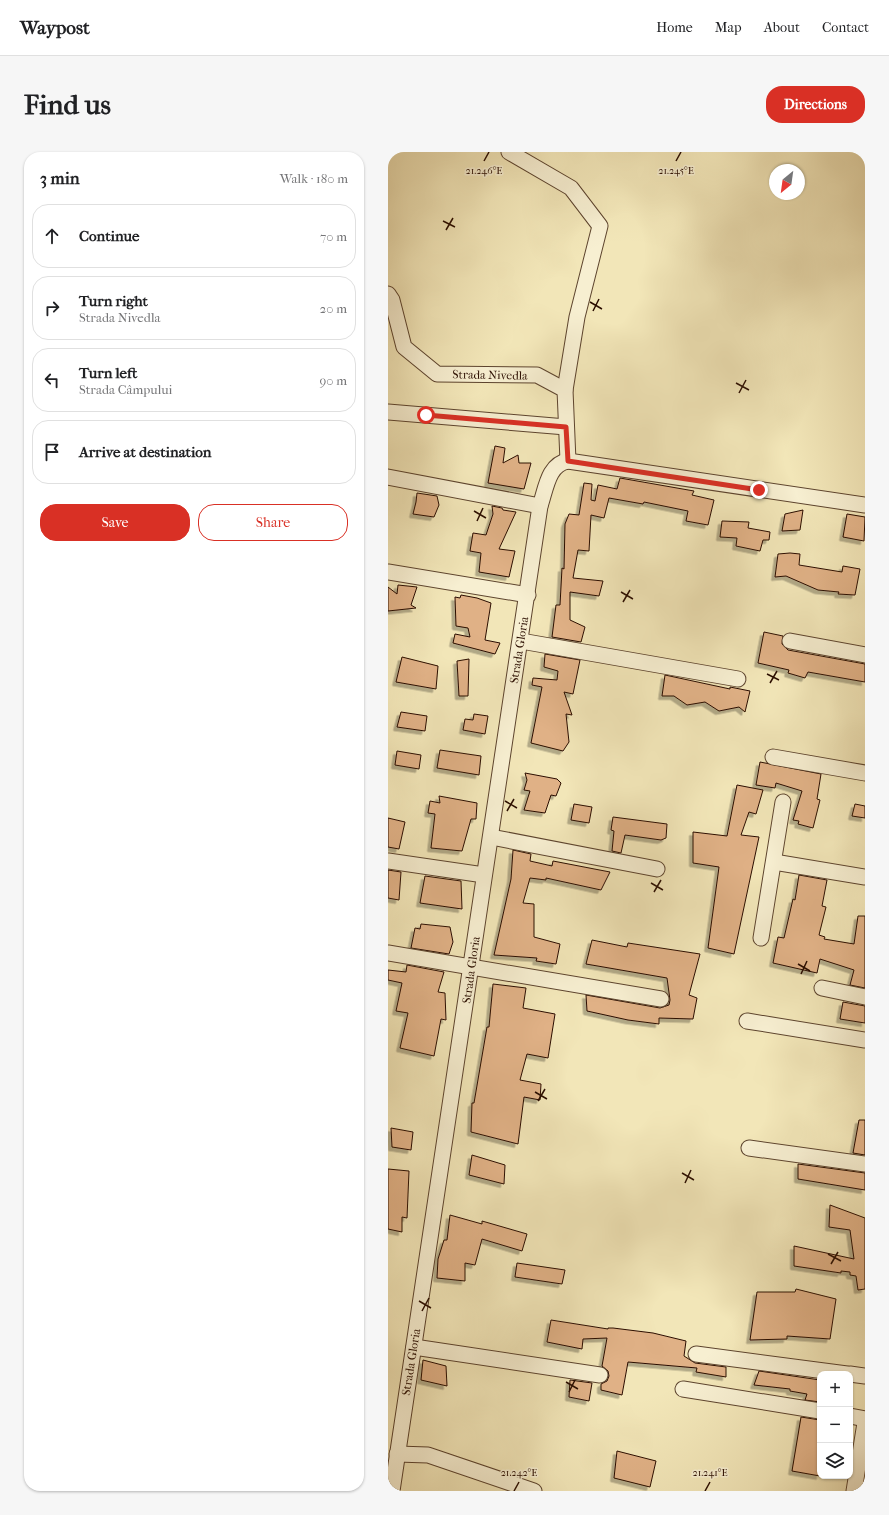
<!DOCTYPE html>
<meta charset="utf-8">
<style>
body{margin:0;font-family:"IM FELL French Canon",serif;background:#f6f6f6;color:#202124}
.controls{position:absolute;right:12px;bottom:12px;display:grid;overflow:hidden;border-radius:8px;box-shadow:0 1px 3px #0004}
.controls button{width:36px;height:36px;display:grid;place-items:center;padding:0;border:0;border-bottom:1px solid #e0e0e0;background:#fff;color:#202124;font:20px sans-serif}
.compass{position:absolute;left:381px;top:12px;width:36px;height:36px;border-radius:50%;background:#fff;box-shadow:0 1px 3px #0004;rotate:209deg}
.stop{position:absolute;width:12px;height:12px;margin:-9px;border:3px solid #d93025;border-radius:50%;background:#fff}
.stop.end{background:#d93025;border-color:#fff;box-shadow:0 1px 4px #0008}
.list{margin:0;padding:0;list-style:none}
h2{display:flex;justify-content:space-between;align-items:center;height:52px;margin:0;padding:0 16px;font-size:17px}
h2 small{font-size:13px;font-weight:400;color:#757577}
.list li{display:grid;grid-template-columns:26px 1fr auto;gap:12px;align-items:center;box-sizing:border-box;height:64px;margin:0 8px 8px;padding:0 8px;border:1px solid #e0e0e0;border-radius:16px}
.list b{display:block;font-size:15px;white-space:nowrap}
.list p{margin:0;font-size:13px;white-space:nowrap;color:#757577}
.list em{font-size:13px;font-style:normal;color:#757577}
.actions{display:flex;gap:8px;padding:12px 16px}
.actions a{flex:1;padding:9px 0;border:1px solid #d93025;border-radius:16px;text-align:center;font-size:14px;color:#d93025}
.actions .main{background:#d93025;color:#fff}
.icon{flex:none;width:22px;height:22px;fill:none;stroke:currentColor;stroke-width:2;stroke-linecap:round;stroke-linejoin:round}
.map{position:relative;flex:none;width:477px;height:1339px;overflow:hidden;border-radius:16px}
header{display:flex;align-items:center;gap:24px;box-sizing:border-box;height:56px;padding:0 20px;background:#fff;border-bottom:1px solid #e0e0e0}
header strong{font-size:19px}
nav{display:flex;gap:22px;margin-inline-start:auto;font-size:14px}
.intro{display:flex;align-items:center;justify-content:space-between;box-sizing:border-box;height:96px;padding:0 24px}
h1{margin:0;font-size:28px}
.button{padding:10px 18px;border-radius:16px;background:#d93025;color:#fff;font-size:14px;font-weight:700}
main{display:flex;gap:24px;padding:0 24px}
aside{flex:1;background:#fff;border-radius:16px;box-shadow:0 1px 3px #0004}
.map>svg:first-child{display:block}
.building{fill:#e0b186;stroke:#2b0e00;filter:url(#shadow)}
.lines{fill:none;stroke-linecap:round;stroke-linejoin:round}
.minor-casing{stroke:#5d442e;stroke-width:17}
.minor{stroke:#f7efd1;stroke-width:15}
.route{stroke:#d93025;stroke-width:5}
.ticks{fill:none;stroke:#2b0e00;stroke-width:1.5}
.labels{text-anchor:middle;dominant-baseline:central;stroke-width:3;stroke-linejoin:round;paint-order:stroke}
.street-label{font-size:12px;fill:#2b0e00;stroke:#f7efd1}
.ticks-label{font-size:10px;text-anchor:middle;fill:#2b0e00;stroke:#f7efd1;stroke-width:3;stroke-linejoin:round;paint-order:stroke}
</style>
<header>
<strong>Waypost</strong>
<nav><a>Home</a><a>Map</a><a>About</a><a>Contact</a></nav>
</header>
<div class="intro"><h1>Find us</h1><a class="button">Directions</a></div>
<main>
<aside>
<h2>3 min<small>Walk · 180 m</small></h2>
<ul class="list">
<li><svg class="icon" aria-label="ahead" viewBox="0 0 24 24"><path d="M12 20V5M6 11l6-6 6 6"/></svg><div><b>Continue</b></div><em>70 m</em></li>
<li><svg class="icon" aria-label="right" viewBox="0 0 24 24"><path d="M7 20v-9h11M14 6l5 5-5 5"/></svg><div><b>Turn right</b><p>Strada Nivedla</p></div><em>20 m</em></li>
<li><svg class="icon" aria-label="left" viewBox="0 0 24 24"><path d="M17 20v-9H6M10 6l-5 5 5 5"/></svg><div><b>Turn left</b><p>Strada Câmpului</p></div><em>90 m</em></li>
<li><svg class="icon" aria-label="arrive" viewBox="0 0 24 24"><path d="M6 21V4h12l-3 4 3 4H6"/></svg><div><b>Arrive at destination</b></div></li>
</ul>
<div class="actions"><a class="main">Save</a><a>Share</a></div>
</aside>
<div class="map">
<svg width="477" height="1339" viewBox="0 0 477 1339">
<defs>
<filter id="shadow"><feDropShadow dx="-3.5" dy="3.5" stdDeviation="0" flood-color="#0004"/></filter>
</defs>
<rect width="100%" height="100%" fill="#f2e6b8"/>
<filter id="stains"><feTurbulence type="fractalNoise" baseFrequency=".005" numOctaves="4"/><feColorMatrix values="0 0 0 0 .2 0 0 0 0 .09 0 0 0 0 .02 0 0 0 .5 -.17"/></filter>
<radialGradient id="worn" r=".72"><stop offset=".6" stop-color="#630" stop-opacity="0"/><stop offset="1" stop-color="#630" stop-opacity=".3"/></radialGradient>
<!-- building -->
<g class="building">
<polygon points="107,294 117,296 115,311 130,303 131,311 143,311 136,337 100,331"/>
<polygon points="232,326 306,339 304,343 326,348 320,373 298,369 300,359 256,350 255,352 221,346 216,366 203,363 201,399 190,398 185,426 215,429 211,444 182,440 182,468 197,475 193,490 164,485 168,453 172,453 174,416 176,417 177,372 181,362 191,363 196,331 204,332 203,348 207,349 210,333 229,337"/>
<polygon points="29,341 49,344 51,353 46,365 25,362 28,350"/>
<polygon points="104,354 114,356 115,358 128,360 111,397 127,399 121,425 91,420 93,401 82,399 85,381 98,383 105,362"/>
<polygon points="415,358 412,378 394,379 397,362"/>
<polygon points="459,362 477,365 476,389 455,385"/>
<polygon points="334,369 361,370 360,376 382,380 381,388 375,388 372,399 348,394 349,386 332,385"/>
<polygon points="402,401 412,402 411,413 454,420 455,414 472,417 467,443 450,442 451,440 430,438 398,424 387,425 390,402"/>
<polygon points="10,433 29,435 23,453 28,456 0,459 0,435 9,442"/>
<polygon points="73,443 89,446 103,451 97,488 112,491 107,502 65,491 67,482 82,485 80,476 68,474 67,445 72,446"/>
<polygon points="376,480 395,484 394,492 400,498 477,512 477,530 420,520 417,526 400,521 401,518 370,511"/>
<polygon points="157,502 192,508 185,542 176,540 184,563 178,562 181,590 175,599 143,591 154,535 144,533 145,526 169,528 170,519 156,515"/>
<polygon points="14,505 50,514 48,537 8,530"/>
<polygon points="81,507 80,544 71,544 69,509"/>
<polygon points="277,523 342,537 342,535 362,539 357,560 351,555 331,559 317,550 299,553 286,544 274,544"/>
<polygon points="13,560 39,564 37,579 9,575"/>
<polygon points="86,562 100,564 97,582 75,578 77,567 85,568"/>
<polygon points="52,598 93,604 91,623 49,616"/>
<polygon points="9,599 33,603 31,617 7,613"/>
<polygon points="372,610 433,622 429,647 432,648 425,676 410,672 411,669 405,668 414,639 388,631 387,636 368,633"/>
<polygon points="137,621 169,627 173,631 168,644 163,643 157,661 136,658 142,639 136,638 139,628"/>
<polygon points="349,633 375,638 368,662 361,660 353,683 371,685 346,802 320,796 331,715 305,711 305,680 339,684"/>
<polygon points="51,644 89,651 88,667 83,667 74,699 43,696 47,662 40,661 42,649 52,651"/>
<polygon points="186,652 204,655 201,671 183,668"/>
<polygon points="467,652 477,654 477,666 464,664"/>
<polygon points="225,665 279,672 278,686 273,688 237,683 233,701 224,699 226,679 223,678"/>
<polygon points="0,666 17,670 11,697 0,695"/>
<polygon points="125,698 143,702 142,709 164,714 165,709 222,720 213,738 158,726 158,728 142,726 135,751 146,752 146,785 172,792 168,812 148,809 149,806 106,803 123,727"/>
<polygon points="0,718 13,720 11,748 0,746"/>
<polygon points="411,723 439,728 434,754 438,755 431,783 437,785 436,787 466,792 470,764 477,764 477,836 462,833 466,818 432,807 429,821 385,811 390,785 396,786 405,747 407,748"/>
<polygon points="37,724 73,729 74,757 32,751"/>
<polygon points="33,772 62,775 65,790 61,802 23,796 27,776 32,777"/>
<polygon points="204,788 239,795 240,791 312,802 301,843 309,846 305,867 271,866 271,872 240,868 199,859 198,843 272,856 281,853 282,848 279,826 198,812"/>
<polygon points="19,813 56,820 50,840 57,841 58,868 53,867 46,904 12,896 20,861 8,859 14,831 0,828 0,818 18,820"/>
<polygon points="105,832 138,836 135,856 167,862 160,906 139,902 132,928 153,932 152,948 136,945 130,992 83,980 84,951 86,951 99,875 101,875"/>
<polygon points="455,850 477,854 477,871 452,867"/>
<polygon points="471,968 477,968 477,1003 465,1001"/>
<polygon points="3,976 25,980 23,998 4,995"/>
<polygon points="84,1003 117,1013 116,1032 81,1023"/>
<polygon points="410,1012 477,1021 477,1038 410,1027"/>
<polygon points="0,1017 21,1019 19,1066 14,1065 14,1080 0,1077"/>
<polygon points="442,1053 477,1066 477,1137 470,1138 468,1124 462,1123 462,1120 453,1119 453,1121 406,1114 406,1094 466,1107 462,1078 441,1075"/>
<polygon points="62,1063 94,1072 94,1069 139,1082 134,1099 94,1087 87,1113 77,1111 77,1129 49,1126 50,1107 56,1088 59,1088"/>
<polygon points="129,1111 177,1118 174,1132 127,1125"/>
<polygon points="408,1137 448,1147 442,1187 399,1184 399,1187 362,1188 369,1140 407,1140"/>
<polygon points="163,1168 220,1177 220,1176 225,1176 265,1181 298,1189 296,1204 307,1211 338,1215 338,1225 308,1220 309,1216 240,1210 234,1243 213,1238 213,1232 219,1229 221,1224 220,1219 214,1214 219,1186 195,1187 194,1197 159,1190"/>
<polygon points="35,1208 58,1214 59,1234 33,1228"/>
<polygon points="371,1219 432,1228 432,1250 417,1248 419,1242 402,1239 402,1237 366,1233"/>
<polygon points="182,1228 204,1231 201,1249 181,1245"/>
<polygon points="413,1265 432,1268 432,1324 404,1319"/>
<polygon points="229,1299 268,1309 262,1335 226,1326"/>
</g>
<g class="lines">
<!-- minor casing -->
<g class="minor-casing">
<g id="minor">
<polyline points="121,0 183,36 212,74 189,165 177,238"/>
<polyline points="0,142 4,148 16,195 49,222 149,223 177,238 180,309"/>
<polyline points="0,260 178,275"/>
<polyline points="0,325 152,354"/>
<polyline points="0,420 140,443"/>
<polyline points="133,489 350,527"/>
<polyline points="402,489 477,503"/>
<polyline points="385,605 477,621"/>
<polyline points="103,685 269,717"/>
<polyline points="0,709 96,723"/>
<polyline points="386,710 477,725"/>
<polyline points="373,786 395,650"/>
<polyline points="0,801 273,847"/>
<polyline points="434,836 477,845"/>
<polyline points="359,869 477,888"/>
<polyline points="361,996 477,1012"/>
<polyline points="26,1195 212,1223"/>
<polyline points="308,1202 459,1222"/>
<polyline points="462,1222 477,1224"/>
<polyline points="295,1237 432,1259"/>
<polyline points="462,1264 477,1267"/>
<polyline points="9,1302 40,1303 146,1339"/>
<path d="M4,1339L152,354C158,337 160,312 180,309L477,353"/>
<polyline points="466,1339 477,1271"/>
</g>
</g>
<!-- minor -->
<use href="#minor" class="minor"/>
</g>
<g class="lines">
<!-- route -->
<polyline class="route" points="38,263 178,275 180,309 371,338"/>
</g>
<!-- ticks -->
<path class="ticks" d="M96,9L101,0M288,9L293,0M55,69L67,75M58,78L65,66M202,150L214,157M205,159L211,147M348,231L361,238M351,241L358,228M86,359L98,366M89,369L95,356M233,440L245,447M235,450L242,438M379,522L391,528M382,531L389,519M117,649L129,656M119,659L126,647M263,731L275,738M266,740L273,728M410,812L422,819M413,822L419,809M147,940L159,947M150,949L157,937M294,1021L306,1028M297,1031L303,1018M440,1102L453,1109M443,1112L450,1100M31,1149L43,1156M34,1159L41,1146M178,1230L190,1237M181,1240L187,1228M126,1339L131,1330M317,1339L322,1330"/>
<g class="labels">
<!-- street labels -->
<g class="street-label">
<text transform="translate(102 223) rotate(1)">Strada Nivedla</text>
<text transform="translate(131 498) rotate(-81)">Strada Gloria</text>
<text transform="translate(83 818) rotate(-82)">Strada Gloria</text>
<text transform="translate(23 1210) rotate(-81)">Strada Gloria</text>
</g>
</g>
<g class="ticks-label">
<text x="96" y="22">21.246°E</text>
<text x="288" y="22">21.245°E</text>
<text x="131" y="1324">21.242°E</text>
<text x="322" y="1324">21.241°E</text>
</g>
<rect width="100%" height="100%" filter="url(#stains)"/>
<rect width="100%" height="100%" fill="url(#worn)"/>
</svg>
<div class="controls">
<button>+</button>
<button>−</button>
<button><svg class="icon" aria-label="layers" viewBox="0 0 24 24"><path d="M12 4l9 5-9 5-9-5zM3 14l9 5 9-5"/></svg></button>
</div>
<svg class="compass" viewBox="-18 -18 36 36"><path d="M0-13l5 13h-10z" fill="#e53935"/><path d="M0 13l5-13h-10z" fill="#757577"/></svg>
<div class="stop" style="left:38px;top:263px"></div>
<div class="stop end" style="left:371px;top:338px"></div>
</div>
</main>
